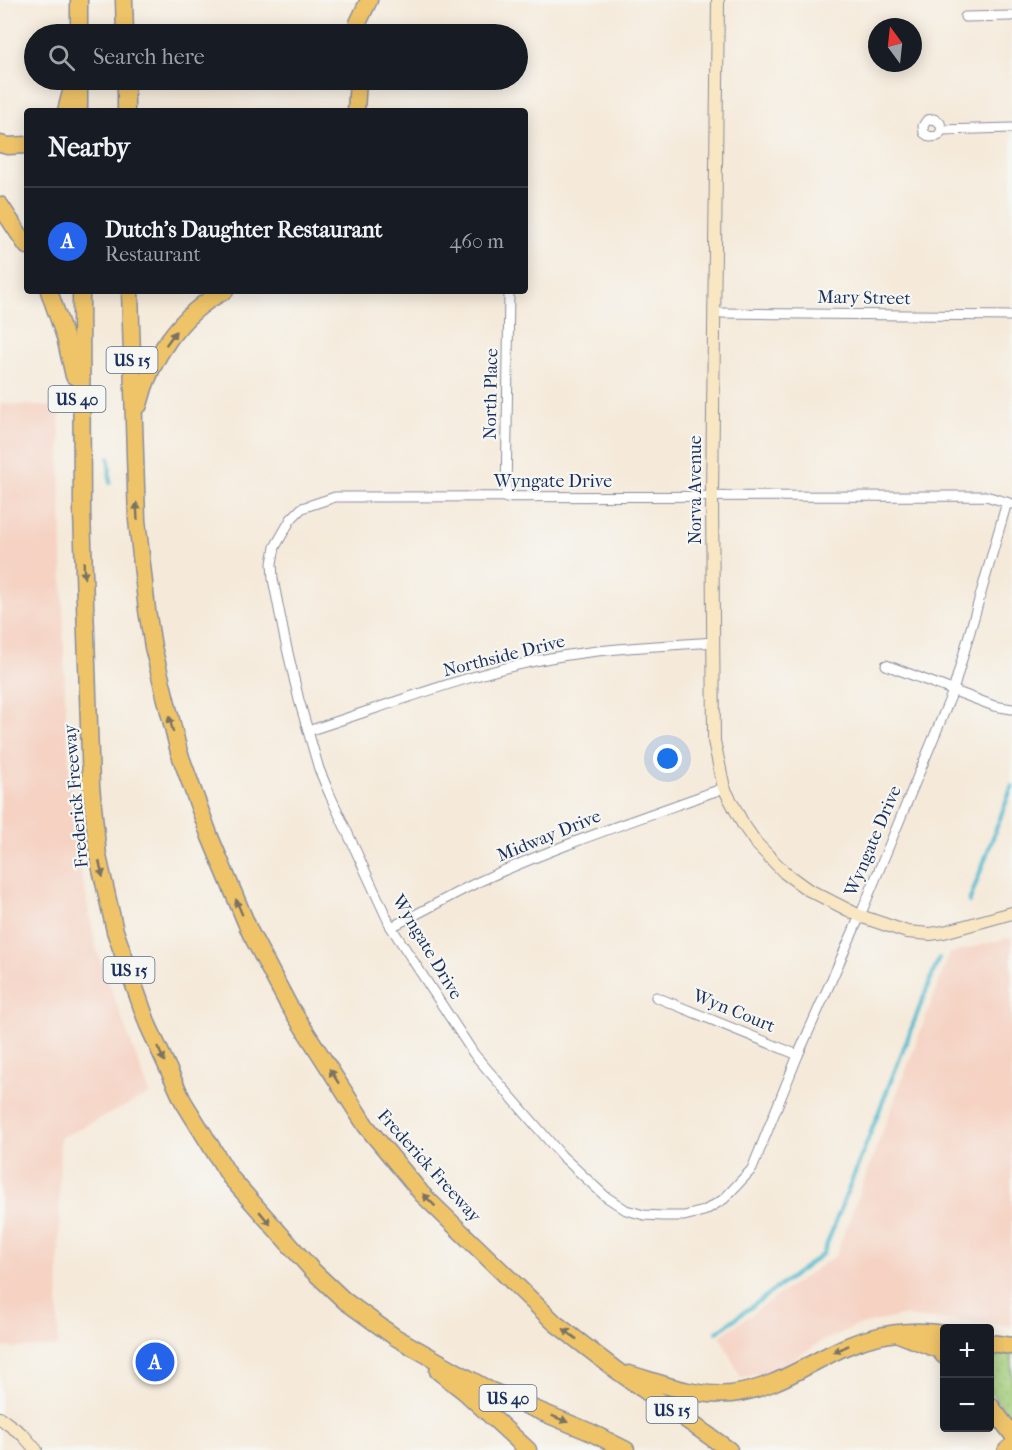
<!DOCTYPE html>
<meta charset="utf-8">
<style>
body{margin:0;font-family:"IM FELL French Canon",serif;background:#20242c;color:#f1f3f6}
.controls{position:absolute;right:18px;bottom:18px;display:grid;overflow:hidden;border-radius:6px;box-shadow:0 3px 15px #0003}
.controls button{width:54px;height:54px;display:grid;place-items:center;padding:0;border:0;border-bottom:2px solid #363941;background:#171b24;color:#f1f3f6;font:30px sans-serif}
.compass{position:absolute;left:868px;top:18px;width:54px;height:54px;border-radius:50%;background:#171b24;box-shadow:0 3px 15px #0003;rotate:345deg}
.you{position:absolute;left:668px;top:759px;width:21px;height:21px;margin:-15px;border:4px solid #fff;border-radius:50%;background:#1a73e8;box-shadow:0 0 0 9px #1a73e833}
.badge{display:grid;place-items:center;width:39px;height:39px;border-radius:50%;background:#2563eb;color:#fff;font-size:20px;font-weight:700}
.pin{position:absolute;translate:-50% -50%;border:3px solid #fff;box-shadow:0 2px 6px #0006}
.list{margin:0;padding:0;list-style:none}
h2{display:flex;justify-content:space-between;align-items:center;height:78px;margin:0;padding:0 24px;font-size:26px}
h2 small{font-size:20px;font-weight:400;color:#9ea1a6}
.list li{display:grid;grid-template-columns:39px 1fr auto;gap:18px;align-items:center;box-sizing:border-box;height:108px;padding:0 24px;border-top:2px solid #363941}
.list b{display:block;font-size:22px;white-space:nowrap}
.list p{margin:0;font-size:20px;white-space:nowrap;color:#9ea1a6}
.list em{font-size:20px;font-style:normal;color:#9ea1a6}
.icon{flex:none;width:33px;height:33px;fill:none;stroke:currentColor;stroke-width:2;stroke-linecap:round;stroke-linejoin:round}
.map{position:relative;flex:none;width:1012px;height:1450px;overflow:hidden}
.search{position:absolute;background:#171b24;box-shadow:0 3px 15px #0003;left:24px;top:24px;width:504px;height:66px;display:flex;align-items:center;gap:15px;box-sizing:border-box;padding:0 21px;border-radius:33px;color:#9ea1a6;font-size:22px}
.panel{position:absolute;background:#171b24;box-shadow:0 3px 15px #0003;left:24px;top:108px;width:504px;height:186px;border-radius:6px}
.map>svg:first-child{display:block}
.built{fill:#f5d2c2}
.grass{fill:url(#grass-dots);stroke:#607e6c;stroke-width:1.5}
.lines{fill:none;stroke-linecap:round;stroke-linejoin:round}
.stream{stroke:#4fb9cd;stroke-width:4}
.street-casing{stroke:#888c9c;stroke-width:11}
.secondary-casing{stroke:#888c9c;stroke-width:14}
.primary-casing{stroke:#888c9c;stroke-width:16}
.highway-casing{stroke:#888c9c;stroke-width:19}
.street{stroke:#fff;stroke-width:9}
.secondary{stroke:#f9e7c3;stroke-width:12}
.primary{stroke:#efc469;stroke-width:14}
.highway{stroke:#efc469;stroke-width:16}
.oneway{fill:#7a7263}
.labels{text-anchor:middle;dominant-baseline:central;stroke-width:4.5;stroke-linejoin:round;paint-order:stroke}
.shield{fill:#f6f6f2;stroke:#5d6b8a;stroke-width:1.5}
.shield-label{font-size:16px;font-weight:bold;fill:#1b2f5e}
.street-label{font-size:18px;fill:#1b2f5e;stroke:#f6f6f2}
</style>
<div class="map">
<svg width="1012" height="1450" viewBox="0 0 1012 1450">
<defs>
<pattern id="grass-dots" width="8" height="8" patternUnits="userSpaceOnUse" patternTransform="scale(1.5)"><rect width="8" height="8" fill="#a4cd79"/><path d="M2 2h.1M6 6h.1" fill="none" stroke="#8db06b" stroke-width="1.8" stroke-linecap="round"/></pattern>
</defs>
<rect width="100%" height="100%" fill="#f6f6f2"/>
<filter id="ink" filterUnits="userSpaceOnUse"><feTurbulence type="fractalNoise" baseFrequency=".0167" numOctaves="2"/><feDisplacementMap in="SourceGraphic" scale="12" xChannelSelector="R" yChannelSelector="G"/><feConvolveMatrix kernelMatrix="1 2 1 2 8 2 1 2 1" color-interpolation-filters="sRGB"/></filter>
<filter id="wash" filterUnits="userSpaceOnUse"><feTurbulence type="fractalNoise" baseFrequency=".008" numOctaves="4" result="noise"/><feDisplacementMap in="SourceGraphic" scale="24" xChannelSelector="R" yChannelSelector="G"/><feGaussianBlur stdDeviation="1.35" result="paint"/><feColorMatrix in="noise" values="0 0 0 0 0 0 0 0 0 0 0 0 0 0 0 0 0 1.4 0 .05"/><feComposite in="paint" operator="in"/></filter>
<g filter="url(#wash)">
<rect width="100%" height="100%" fill="#f5eada"/>
<!-- built -->
<g class="built">
<polygon points="0,404 59,407 65,696 73,833 97,951 150,1094 60,1138 58,1347 0,1348"/>
<polygon points="1012,937 1012,1326 901,1316 857,1326 823,1341 774,1371 741,1378 720,1336 836,1255 950,953"/>
</g>
<!-- grass -->
<polygon class="grass" points="990,1349 1012,1352 1012,1417 990,1393"/>
<g class="lines">
<!-- stream -->
<g class="stream">
<polyline points="109,458 110,483"/>
<polyline points="969,902 1012,786"/>
<polyline points="717,1332 823,1254 939,958"/>
</g>
</g>
</g>
<g filter="url(#ink)">
<g class="lines">
<!-- street casing -->
<g class="street-casing">
<g id="street">
<polyline points="965,17 1012,16"/>
<polyline points="942,130 940,123 934,119 927,120 923,126 924,133 930,137 938,136 942,130 1012,128"/>
<polyline points="715,313 1012,316"/>
<polyline points="506,498 509,291"/>
<polyline points="1007,502 953,691 860,916 798,1055 752,1169 724,1199 704,1211 684,1216 662,1216 644,1215 626,1210 605,1196 562,1156 474,1054 391,927 330,795 319,769 299,700 285,640 273,579 272,563 275,547 291,519 302,508 335,497 986,496 1012,504"/>
<polyline points="886,665 994,706 1012,709"/>
<path d="M308,731C386,706 470,673 550,658C604,648 659,646 714,642"/>
<path d="M391,927C420,913 448,897 476,883C556,846 641,818 724,788"/>
<polyline points="656,997 798,1055"/>
</g>
</g>
<!-- secondary casing -->
<g class="secondary-casing">
<g id="secondary">
<polyline points="718,0 712,496 714,741 724,788 743,824 756,843 785,873 807,889 860,916 907,932 930,934 944,932 1012,913"/>
<polyline points="0,1418 23,1435 36,1450"/>
</g>
</g>
<!-- primary casing -->
<g class="primary-casing">
<polyline id="primary" points="1005,1450 1012,1444"/>
</g>
<!-- highway casing -->
<g class="highway-casing">
<g id="highway">
<polyline points="124,0 125,34"/>
<polyline points="79,34 79,0"/>
<polyline points="356,34 358,23 369,0"/>
<polyline points="126,80 126,111"/>
<polyline points="79,83 79,111"/>
<polyline points="66,111 74,80"/>
<polyline points="356,111 358,80"/>
<polyline points="0,144 8,146 27,145"/>
<polyline points="0,205 27,246"/>
<polyline points="49,291 65,337 74,376"/>
<polyline points="81,291 82,512 91,786 98,856 115,931 148,1025 183,1101 230,1177 312,1270 345,1301 395,1337 489,1390 590,1432 626,1450"/>
<polyline points="130,291 137,520 147,610 153,647 179,752 210,837 250,932 288,1004 366,1126 422,1194 555,1323 616,1370 729,1450"/>
<path d="M139,405C150,359 181,312 225,291"/>
<polyline points="901,1335 939,1350 944,1356"/>
<polyline points="990,1343 1012,1346"/>
<polyline points="438,1371 465,1392 528,1450"/>
<path d="M629,1374C663,1384 694,1397 731,1394C774,1389 807,1364 845,1347C875,1334 913,1328 944,1334"/>
<polyline points="990,1405 1012,1434"/>
</g>
</g>
<!-- street -->
<use href="#street" class="street"/>
<!-- secondary -->
<use href="#secondary" class="secondary"/>
<!-- primary -->
<use href="#primary" class="primary"/>
<!-- highway -->
<use href="#highway" class="highway"/>
</g>
<!-- one-way arrows -->
<defs><path id="oneway-solid" d="M-6-.8H1V-3.2L6.5 0L1 3.2V.8H-6Z" transform="scale(1.5)"/></defs>
<g class="oneway">
<use href="#oneway-solid" transform="translate(171 338) rotate(-54)"/>
<use href="#oneway-solid" transform="translate(137 511) rotate(-93)"/>
<use href="#oneway-solid" transform="translate(84 570) rotate(88)"/>
<use href="#oneway-solid" transform="translate(171 724) rotate(-105)"/>
<use href="#oneway-solid" transform="translate(101 869) rotate(77)"/>
<use href="#oneway-solid" transform="translate(239 907) rotate(-113)"/>
<use href="#oneway-solid" transform="translate(161 1054) rotate(65)"/>
<use href="#oneway-solid" transform="translate(334 1076) rotate(-123)"/>
<use href="#oneway-solid" transform="translate(429 1200) rotate(-135)"/>
<use href="#oneway-solid" transform="translate(265 1218) rotate(50)"/>
<use href="#oneway-solid" transform="translate(570 1334) rotate(-142)"/>
<use href="#oneway-solid" transform="translate(841 1349) rotate(155)"/>
<use href="#oneway-solid" transform="translate(560 1419) rotate(22)"/>
</g>
</g>
<g class="labels">
<!-- shield labels -->
<g class="shield">
<rect x="106.5" y="347" width="51" height="26" rx="4.5"/>
<rect x="48.5" y="386" width="57" height="26" rx="4.5"/>
<rect x="103.5" y="957" width="51" height="26" rx="4.5"/>
<rect x="479.5" y="1385" width="57" height="26" rx="4.5"/>
<rect x="646.5" y="1397" width="51" height="26" rx="4.5"/>
</g>
<g class="shield-label">
<text x="132" y="360">US 15</text>
<text x="77" y="399">US 40</text>
<text x="129" y="970">US 15</text>
<text x="508" y="1398">US 40</text>
<text x="672" y="1410">US 15</text>
</g>
<!-- street labels -->
<g class="street-label">
<text transform="translate(864 298) rotate(1)">Mary Street</text>
<text transform="translate(491 394) rotate(-89)">North Place</text>
<text x="553" y="481">Wyngate Drive</text>
<text transform="translate(695 490) rotate(-90)">Norva Avenue</text>
<text transform="translate(504 656) rotate(-14)">Northside Drive</text>
<text transform="translate(76 796) rotate(-95)">Frederick Freeway</text>
<text transform="translate(549 836) rotate(-22)">Midway Drive</text>
<text transform="translate(873 841) rotate(-67)">Wyngate Drive</text>
<text transform="translate(427 947) rotate(59)">Wyngate Drive</text>
<text transform="translate(734 1011) rotate(22)">Wyn Court</text>
<text transform="translate(429 1166) rotate(48)">Frederick Freeway</text>
</g>
</g>
</svg>
<div class="controls">
<button>+</button>
<button>−</button>
</div>
<svg class="compass" viewBox="-18 -18 36 36"><path d="M0-13l5 13h-10z" fill="#e53935"/><path d="M0 13l5-13h-10z" fill="#9ea1a6"/></svg>
<div class="you"></div>
<div class="pin badge" style="left:155px;top:1362px">A</div>
<div class="search"><svg class="icon" aria-label="search" viewBox="0 0 24 24"><circle cx="10" cy="10" r="6"/><path d="M15 15l6 6"/></svg>Search here</div>
<section class="panel">
<h2>Nearby<small></small></h2>
<ul class="list">
<li><span class="badge">A</span><div><b>Dutch's Daughter Restaurant</b><p>Restaurant</p></div><em>460 m</em></li>
</ul>
</section>
</div>
